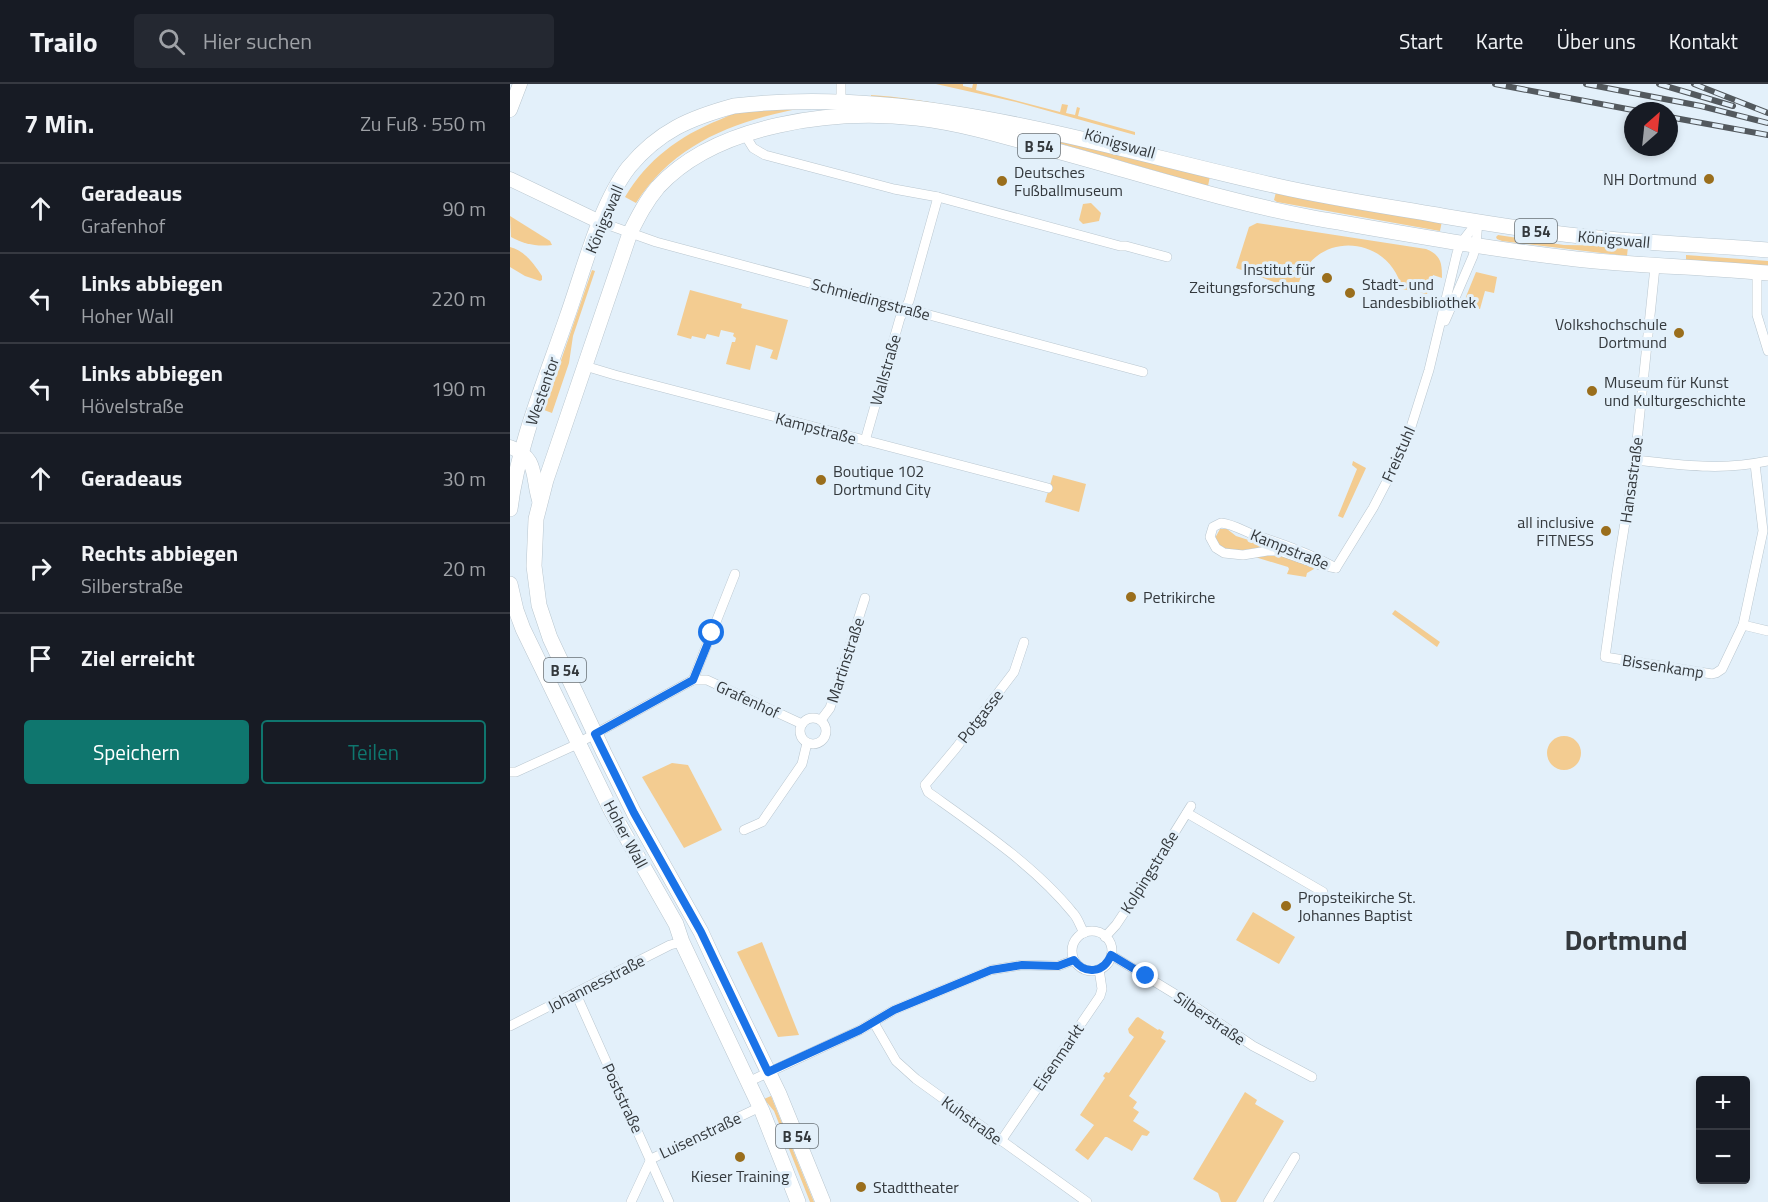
<!DOCTYPE html>
<html lang="de">
<meta charset="utf-8">
<style>
body{margin:0;font-family:"Titillium Web",sans-serif;background:#242831;color:#f1f3f6}
.controls{position:absolute;right:18px;bottom:18px;display:grid;overflow:hidden;border-radius:6px;box-shadow:0 3px 9px #0003}
.controls button{width:54px;height:54px;display:grid;place-items:center;padding:0;border:0;border-bottom:2px solid #363941;background:#171b24;color:#f1f3f6;font:30px sans-serif}
.compass{position:absolute;left:1114px;top:18px;width:54px;height:54px;border-radius:50%;background:#171b24;box-shadow:0 3px 9px #0003;rotate:27deg}
.stop{position:absolute;width:18px;height:18px;margin:-14px;border:4px solid #1a73e8;border-radius:50%;background:#fff}
.stop.end{background:#1a73e8;border-color:#fff;box-shadow:0 2px 6px #0008}
.list{margin:0;padding:0;list-style:none}
h2{display:flex;justify-content:space-between;align-items:center;height:78px;margin:0;padding:0 24px;font-size:26px}
h2 small{font-size:20px;font-weight:400;color:#9ea1a6}
.list li{display:grid;grid-template-columns:39px 1fr auto;gap:18px;align-items:center;box-sizing:border-box;height:90px;padding:0 24px;border-top:2px solid #363941}
.list b{display:block;font-size:22px;white-space:nowrap}
.list p{margin:0;font-size:20px;white-space:nowrap;color:#9ea1a6}
.list em{font-size:20px;font-style:normal;color:#9ea1a6}
.actions{display:flex;gap:12px;padding:18px 24px}
.actions a{flex:1;padding:14px 0;border:2px solid #0f766e;border-radius:6px;text-align:center;font-size:21px;color:#0f766e}
.actions .main{background:#0f766e;color:#fff}
.icon{flex:none;width:33px;height:33px;fill:none;stroke:currentColor;stroke-width:2;stroke-linecap:round;stroke-linejoin:round}
.map{position:relative;flex:none;width:1258px;height:1118px;overflow:hidden}
header{display:flex;align-items:center;gap:36px;box-sizing:border-box;height:84px;padding:0 30px;background:#171b24;border-bottom:2px solid #363941}
header strong{font-size:28px}
nav{display:flex;gap:33px;margin-inline-start:auto;font-size:21px}
.search{width:420px;height:54px;background:#242831;display:flex;align-items:center;gap:15px;box-sizing:border-box;padding:0 21px;border-radius:6px;color:#9ea1a6;font-size:22px}
main{display:flex}
aside{flex:1;background:#171b24}
.map>svg:first-child{display:block}
.green{fill:#f3cc91}
.lines{fill:none;stroke-linecap:round;stroke-linejoin:round}
.street-casing{stroke:#b9c6cf;stroke-width:10}
.secondary-casing{stroke:#b9c6cf;stroke-width:15}
.primary-casing{stroke:#b9c6cf;stroke-width:16}
.street{stroke:#fff;stroke-width:9}
.secondary{stroke:#fff;stroke-width:14}
.primary{stroke:#fff;stroke-width:15}
.rail-casing{stroke:#53595e;stroke-width:6}
.rail{stroke:#e3f0fa;stroke-width:4;stroke-dasharray:11;stroke-linecap:butt}
.route{stroke:#1a73e8;stroke-width:8}
.poi-dot{fill:#9a6e1c;stroke:#e3f0fa;stroke-width:2}
.labels{text-anchor:middle;dominant-baseline:central;stroke-width:6;stroke-linejoin:round;paint-order:stroke}
.shield{fill:#e3f0fa;stroke:#687076;stroke-width:1.5}
.shield-label{font-size:15px;font-weight:bold;fill:#34393d}
.street-label{font-size:16px;fill:#34393d;stroke:#e3f0fa}
.poi-label{font-size:16px;fill:#34393d;stroke:#e3f0fa;text-anchor:start}
.town-label{font-size:28px;font-weight:bold;fill:#34393d;stroke:#e3f0fa}
</style>
<header>
<strong>Trailo</strong>
<div class="search"><svg class="icon" aria-label="search" viewBox="0 0 24 24"><circle cx="10" cy="10" r="6"/><path d="M15 15l6 6"/></svg>Hier suchen</div>
<nav><a>Start</a><a>Karte</a><a>Über uns</a><a>Kontakt</a></nav>
</header>
<main>
<aside>
<h2>7 Min.<small>Zu Fuß · 550 m</small></h2>
<ul class="list">
<li><svg class="icon" aria-label="ahead" viewBox="0 0 24 24"><path d="M12 20V5M6 11l6-6 6 6"/></svg><div><b>Geradeaus</b><p>Grafenhof</p></div><em>90 m</em></li>
<li><svg class="icon" aria-label="left" viewBox="0 0 24 24"><path d="M17 20v-9H6M10 6l-5 5 5 5"/></svg><div><b>Links abbiegen</b><p>Hoher Wall</p></div><em>220 m</em></li>
<li><svg class="icon" aria-label="left" viewBox="0 0 24 24"><path d="M17 20v-9H6M10 6l-5 5 5 5"/></svg><div><b>Links abbiegen</b><p>Hövelstraße</p></div><em>190 m</em></li>
<li><svg class="icon" aria-label="ahead" viewBox="0 0 24 24"><path d="M12 20V5M6 11l6-6 6 6"/></svg><div><b>Geradeaus</b></div><em>30 m</em></li>
<li><svg class="icon" aria-label="right" viewBox="0 0 24 24"><path d="M7 20v-9h11M14 6l5 5-5 5"/></svg><div><b>Rechts abbiegen</b><p>Silberstraße</p></div><em>20 m</em></li>
<li><svg class="icon" aria-label="arrive" viewBox="0 0 24 24"><path d="M6 21V4h12l-3 4 3 4H6"/></svg><div><b>Ziel erreicht</b></div></li>
</ul>
<div class="actions"><a class="main">Speichern</a><a>Teilen</a></div>
</aside>
<div class="map">
<svg width="1258" height="1118" viewBox="0 0 1258 1118">
<rect width="100%" height="100%" fill="#e3f0fa"/>
<!-- green -->
<g class="green">
<polygon points="426,0 453,0 453,2 462,4 463,0 467,0 466,6 550,28 552,20 558,21 556,29 565,31 567,23 570,24 568,32 625,48 625,51 506,18"/>
<path d="M361,11C432,16 500,34 568,54C612,67 656,80 700,92L698,102L524,52L361,24Z"/>
<path d="M304,22C233,34 167,55 126,119L115,113C137,76 169,52 209,36C216,33 223,29 230,28C254,23 280,24 304,22Z"/>
<polygon points="766,108 932,137 930,147 767,118 764,116"/>
<polygon points="581,119 591,129 589,137 573,140 569,136 573,120"/>
<path d="M0,132L40,157L42,161C27,163 14,160 1,153Z"/>
<path d="M747,139L916,165C931,171 932,179 932,194L923,191L917,210L892,205C879,149 802,146 788,202L764,198L726,184L739,143Z"/>
<polygon points="988,151 1054,161 1118,162 1117,172 992,157 987,155 986,153"/>
<path d="M0,163C15,167 24,180 32,192V196L30,197L15,192L0,183Z"/>
<polygon points="1176,171 1258,177 1258,182 1176,176"/>
<polygon points="82,186 85,187 63,252 59,279 42,329 34,326"/>
<polygon points="966,188 987,193 984,209 975,207 970,225 953,220"/>
<polygon points="180,206 232,220 231,224 278,236 267,276 260,274 263,266 246,261 240,286 216,280 222,258 225,258 226,254 223,252 224,249 211,246 209,253 197,250 195,255 182,252 181,255 167,251"/>
<polygon points="843,377 856,384 833,434 828,432 847,385 842,381"/>
<polygon points="543,391 576,400 569,428 535,418"/>
<path d="M710,445H717L726,452L754,461V463C736,465 714,473 705,454Z"/>
<polygon points="768,471 803,483 804,485 797,489 796,493 777,490 779,485 778,483 745,473"/>
<polygon points="885,526 930,558 927,563 882,530"/>
<circle cx="1054" cy="669" r="17"/>
<polygon points="162,679 178,681 212,746 174,764 132,693"/>
<polygon points="743,828 785,853 769,880 726,856"/>
<polygon points="252,858 289,951 268,953 227,868"/>
<polygon points="628,933 648,946 649,945 654,948 651,954 656,957 619,1012 627,1018 623,1024 629,1028 623,1037 640,1048 637,1052 632,1051 622,1067 597,1053 595,1053 578,1076 565,1066 584,1041 570,1031 595,994 593,992 596,988 599,989 624,953 619,949 618,945 626,934"/>
<polygon points="735,1008 747,1016 745,1020 774,1037 726,1118 711,1118 708,1109 683,1095"/>
<polygon points="261,1012 304,1118 300,1118 264,1027 254,1015"/>
</g>
<g class="lines">
<!-- street casing -->
<g class="street-casing">
<g id="street">
<polyline points="331,0 331,22"/>
<polyline points="235,51 243,64 255,71 384,105 428,113 610,162 616,162 657,173"/>
<polyline points="90,138 146,158 633,288"/>
<polyline points="1145,183 1125,376 1107,488 1095,573 1202,590 1206,589 1212,585 1233,541 1253,447 1245,380"/>
<polyline points="1247,188 1247,231 1258,267"/>
<polyline points="935,237 963,172 966,161 968,137"/>
<polyline points="75,282 105,291 538,404"/>
<polyline points="355,357 390,234 399,217 428,113"/>
<path d="M1125,376C1172,381 1211,387 1258,377"/>
<path d="M711,439C722,440 732,446 742,450C772,460 799,469 826,484L810,481L770,467H757L733,471L714,469L706,464L700,453L703,443Z"/>
<polyline points="826,484 863,424 891,370 901,343 919,286 947,169 951,159 968,137"/>
<polyline points="1233,541 1258,547"/>
<path d="M514,558L504,588L446,664L415,701L418,708C467,743 525,782 563,829C568,834 570,842 574,849"/>
<polyline points="183,596 225,490"/>
<circle cx="303" cy="647" r="13"/>
<polyline points="311,636 320,624 355,514"/>
<polyline points="0,688 6,688 61,663 183,596 197,596 292,640"/>
<polyline points="677,729 813,808"/>
<polyline points="234,746 252,738 292,680 297,659"/>
<circle cx="582" cy="867" r="20"/>
<polyline points="595,853 606,841 622,817 681,722"/>
<polyline points="601,871 678,918 743,962 802,993"/>
<polyline points="66,910 159,1118"/>
<polyline points="364,939 386,977 406,995 577,1118"/>
<polyline points="0,942 160,861 172,858"/>
<polyline points="238,998 350,946 384,926 481,886 512,881 548,882 564,876"/>
<polyline points="491,1057 590,912 592,905 589,885"/>
<polyline points="121,1118 141,1075 250,1023"/>
<polyline points="758,1118 785,1073"/>
</g>
</g>
<!-- secondary casing -->
<g class="secondary-casing">
<g id="secondary">
<polyline points="0,26 10,0"/>
<polyline points="0,95 90,138"/>
<path d="M0,363C30,374 21,394 30,419"/>
</g>
</g>
<!-- primary casing -->
<g class="primary-casing">
<g id="primary">
<path d="M0,425C8,361 36,294 57,233C73,188 90,120 119,83C149,47 180,34 224,22C408,0 591,63 767,102C820,114 874,122 927,131C981,140 1034,149 1088,154C1145,160 1202,161 1258,166"/>
<polyline points="0,500 6,526 13,545 101,726 166,840 172,858 252,1027 288,1118"/>
<path d="M313,1118L269,1010L203,874L191,848L124,729L94,669L40,554L29,521L24,482L26,435L36,396L120,149C128,133 136,117 148,103C207,39 325,25 407,34C451,39 494,52 536,64C626,88 713,117 804,134C891,149 978,165 1066,175C1130,182 1194,183 1258,189"/>
</g>
</g>
<!-- street -->
<use href="#street" class="street"/>
<!-- secondary -->
<use href="#secondary" class="secondary"/>
<!-- primary -->
<use href="#primary" class="primary"/>
<!-- rail casing -->
<g class="rail-casing">
<g id="rail">
<polyline points="985,0 1128,27"/>
<polyline points="1076,0 1191,22 1258,39"/>
<polyline points="1149,0 1223,22"/>
<polyline points="1184,0 1258,29"/>
<polyline points="1159,33 1258,51"/>
</g>
</g>
<!-- rail -->
<use href="#rail" class="rail"/>
</g>
<g class="lines">
<!-- route -->
<path class="route" d="M202,549L183,596L85,650L124,729L191,848L258,988L350,946L384,926L481,886L512,881L548,882L564,876C575,891 594,889 601,871L636,892"/>
</g>
<!-- markers -->
<g class="poi-dot">
<circle cx="1199" cy="95" r="6"/>
<circle cx="492" cy="97" r="6"/>
<circle cx="817" cy="194" r="6"/>
<circle cx="840" cy="209" r="6"/>
<circle cx="1169" cy="249" r="6"/>
<circle cx="1082" cy="307" r="6"/>
<circle cx="311" cy="396" r="6"/>
<circle cx="1096" cy="447" r="6"/>
<circle cx="621" cy="513" r="6"/>
<circle cx="776" cy="822" r="6"/>
<circle cx="230" cy="1073" r="6"/>
<circle cx="351" cy="1103" r="6"/>
</g>
<g class="labels">
<!-- shield labels -->
<g class="shield">
<rect x="508" y="50" width="42" height="24" rx="4.5"/>
<rect x="1005" y="135" width="42" height="24" rx="4.5"/>
<rect x="34" y="574" width="42" height="24" rx="4.5"/>
<rect x="266" y="1040" width="42" height="24" rx="4.5"/>
</g>
<g class="shield-label">
<text x="529" y="62">B 54</text>
<text x="1026" y="147">B 54</text>
<text x="55" y="586">B 54</text>
<text x="287" y="1052">B 54</text>
</g>
<!-- street labels -->
<g class="street-label">
<text transform="translate(610 59) rotate(16)">Königswall</text>
<text transform="translate(94 135) rotate(-67)">Königswall</text>
<text transform="translate(1104 155) rotate(5)">Königswall</text>
<text transform="translate(361 215) rotate(15)">Schmiedingstraße</text>
<text transform="translate(375 286) rotate(-74)">Wallstraße</text>
<text transform="translate(32 307) rotate(-71)">Westentor</text>
<text transform="translate(306 344) rotate(15)">Kampstraße</text>
<text transform="translate(888 370) rotate(-66)">Freistuhl</text>
<text transform="translate(1121 396) rotate(-82)">Hansastraße</text>
<text transform="translate(780 465) rotate(22)">Kampstraße</text>
<text transform="translate(335 576) rotate(-72)">Martinstraße</text>
<text transform="translate(1153 582) rotate(9)">Bissenkamp</text>
<text transform="translate(238 615) rotate(25)">Grafenhof</text>
<text transform="translate(470 632) rotate(-52)">Potgasse</text>
<text transform="translate(116 750) rotate(62)">Hoher Wall</text>
<text transform="translate(639 788) rotate(-58)">Kolpingstraße</text>
<text transform="translate(86 899) rotate(-27)">Johannesstraße</text>
<text transform="translate(700 934) rotate(34)">Silberstraße</text>
<text transform="translate(548 973) rotate(-56)">Eisenmarkt</text>
<text transform="translate(113 1014) rotate(65)">Poststraße</text>
<text transform="translate(462 1036) rotate(36)">Kuhstraße</text>
<text transform="translate(190 1051) rotate(-25)">Luisenstraße</text>
</g>
<!-- poi labels -->
<g class="poi-label">
<text x="504" y="88">Deutsches<tspan x="504" dy="18">Fußballmuseum</tspan></text>
<text x="1187" y="95" text-anchor="end">NH Dortmund</text>
<text x="805" y="185" text-anchor="end">Institut für<tspan x="805" dy="18">Zeitungsforschung</tspan></text>
<text x="852" y="200">Stadt- und<tspan x="852" dy="18">Landesbibliothek</tspan></text>
<text x="1157" y="240" text-anchor="end">Volkshochschule<tspan x="1157" dy="18">Dortmund</tspan></text>
<text x="1094" y="298">Museum für Kunst<tspan x="1094" dy="18">und Kulturgeschichte</tspan></text>
<text x="323" y="387">Boutique 102<tspan x="323" dy="18">Dortmund City</tspan></text>
<text x="1084" y="438" text-anchor="end">all inclusive<tspan x="1084" dy="18">FITNESS</tspan></text>
<text x="633" y="513">Petrikirche</text>
<text x="788" y="813">Propsteikirche St.<tspan x="788" dy="18">Johannes Baptist</tspan></text>
<text x="230" y="1092" text-anchor="middle">Kieser Training</text>
<text x="363" y="1103">Stadttheater</text>
</g>
<!-- town labels -->
<g class="town-label">
<text x="1116" y="855">Dortmund</text>
</g>
</g>
</svg>
<div class="controls">
<button>+</button>
<button>−</button>
</div>
<svg class="compass" viewBox="-18 -18 36 36"><path d="M0-13l5 13h-10z" fill="#e53935"/><path d="M0 13l5-13h-10z" fill="#9ea1a6"/></svg>
<div class="stop" style="left:202px;top:549px"></div>
<div class="stop end" style="left:636px;top:892px"></div>
</div>
</main>
